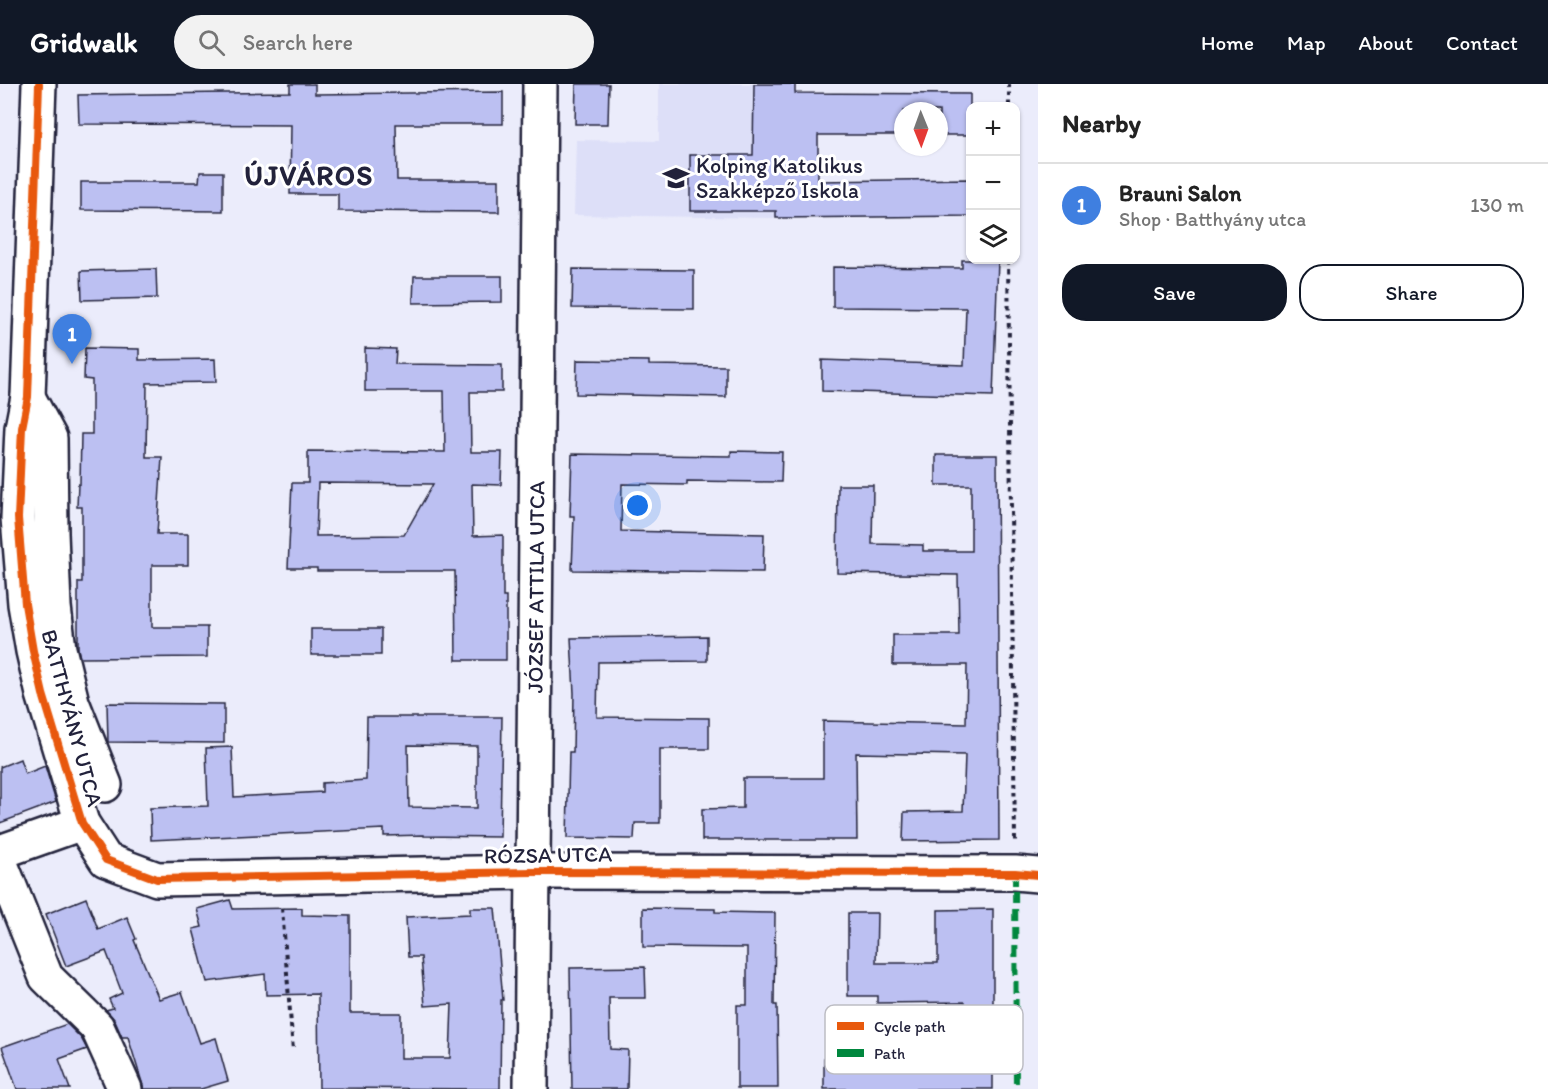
<!DOCTYPE html>
<meta charset="utf-8">
<style>
body{margin:0;font-family:Itim,sans-serif;background:#f2f2f2;color:#222}
.controls{position:absolute;right:18px;top:18px;display:grid;overflow:hidden;border-radius:12px;box-shadow:0 2px 4px #0004}
.controls button{width:54px;height:54px;display:grid;place-items:center;padding:0;border:0;border-bottom:2px solid #e0e0e0;background:#fff;color:#222;font:30px sans-serif}
.compass{position:absolute;left:894px;top:18px;width:54px;height:54px;border-radius:50%;background:#fff;box-shadow:0 2px 4px #0004;rotate:179deg}
.you{position:absolute;left:638px;top:422px;width:21px;height:21px;margin:-15px;border:4px solid #fff;border-radius:50%;background:#1a73e8;box-shadow:0 0 0 9px #1a73e833}
.badge{display:grid;place-items:center;width:39px;height:39px;border-radius:50%;background:#111827;color:#fff;font-size:20px;font-weight:700}
.pin{position:absolute;translate:-50% -50px;filter:drop-shadow(0 2px 3px #0008)}
.pin::after{content:'';position:absolute;top:32px;width:21px;height:18px;background:inherit;clip-path:polygon(0 0,100% 0,50% 100%)}
.list{margin:0;padding:0;list-style:none}
h2{display:flex;justify-content:space-between;align-items:center;height:78px;margin:0;padding:0 24px;font-size:26px}
h2 small{font-size:20px;font-weight:400;color:#767676}
.list li{display:grid;grid-template-columns:39px 1fr auto;gap:18px;align-items:center;box-sizing:border-box;height:84px;padding:0 24px;border-top:2px solid #e0e0e0}
.list b{display:block;font-size:22px;white-space:nowrap}
.list p{margin:0;font-size:20px;white-space:nowrap;color:#767676}
.list em{font-size:20px;font-style:normal;color:#767676}
.actions{display:flex;gap:12px;padding:18px 24px}
.actions a{flex:1;padding:14px 0;border:2px solid #111827;border-radius:24px;text-align:center;font-size:21px;color:#111827}
.actions .main{background:#111827;color:#fff}
.icon{flex:none;width:33px;height:33px;fill:none;stroke:currentColor;stroke-width:2;stroke-linecap:round;stroke-linejoin:round}
.map{position:relative;flex:none;width:1038px;height:1005px;overflow:hidden}
header{display:flex;align-items:center;gap:36px;box-sizing:border-box;height:84px;padding:0 30px;background:#111827;color:#fff}
header strong{font-size:28px}
nav{display:flex;gap:33px;margin-inline-start:auto;font-size:21px}
.search{width:420px;height:54px;background:#f2f2f2;display:flex;align-items:center;gap:15px;box-sizing:border-box;padding:0 21px;border-radius:33px;color:#767676;font-size:22px}
main{display:flex}
aside{flex:1;background:#fff}
.map>svg:first-child{display:block}
.built{fill:#dddff8}
.building{fill:#bcc0f2;stroke:#22223b;stroke-width:1.5;fill-rule:evenodd}
.lines{fill:none;stroke-linecap:round;stroke-linejoin:round}
.minor-casing{stroke:#22223b;stroke-width:38}
.path{stroke:#22223b;stroke-width:4;stroke-dasharray:4.5 4.5;stroke-linecap:butt}
.minor{stroke:#fff;stroke-width:33}
.quiet{stroke:#00873e;stroke-width:6;stroke-dasharray:12 6;stroke-linecap:butt}
.cycleway-casing{stroke:#fff;stroke-width:11}
.cycleway{stroke:#e8590c;stroke-width:8}
.labels{text-anchor:middle;dominant-baseline:central;stroke-width:6;stroke-linejoin:round;paint-order:stroke}
.poi-label{font-size:22px;fill:#22223b;stroke:#fff;text-anchor:start}
.street-label{font-size:22px;fill:#22223b;stroke:#fff}
.district-label{font-size:28px;font-weight:bold;letter-spacing:1.5px;fill:#22223b;stroke:#fff}
.key{fill:#fff;stroke:#bdbdc4;stroke-width:1.5}
.key-label{font-size:16px;fill:#22223b}
</style>
<header>
<strong>Gridwalk</strong>
<div class="search"><svg class="icon" aria-label="search" viewBox="0 0 24 24"><circle cx="10" cy="10" r="6"/><path d="M15 15l6 6"/></svg>Search here</div>
<nav><a>Home</a><a>Map</a><a>About</a><a>Contact</a></nav>
</header>
<main>
<div class="map">
<svg width="1038" height="1005" viewBox="0 0 1038 1005">
<rect width="100%" height="100%" fill="#ebecfb"/>
<filter id="ink" filterUnits="userSpaceOnUse"><feTurbulence type="fractalNoise" baseFrequency=".0167" numOctaves="2"/><feDisplacementMap in="SourceGraphic" scale="12" xChannelSelector="R" yChannelSelector="G"/><feConvolveMatrix kernelMatrix="1 2 1 2 8 2 1 2 1" color-interpolation-filters="sRGB"/></filter>
<g filter="url(#ink)">
<!-- built -->
<polygon class="built" points="659,0 795,0 794,41 776,52 776,134 574,131 576,56 659,57"/>
<!-- building -->
<g class="building">
<polygon points="290,0 315,0 315,10 503,8 503,40 396,40 397,96 499,96 499,128 338,127 338,110 290,110 291,41 79,40 78,11 290,8"/>
<polygon points="576,0 609,0 608,40 575,40"/>
<polygon points="754,0 795,0 795,9 970,10 970,51 939,51 939,27 903,27 903,51 818,51 818,97 970,95 970,132 776,134 776,127 690,127 690,71 753,71"/>
<polygon points="200,88 223,88 223,127 81,126 81,98 199,98"/>
<polygon points="962,176 998,176 993,312 822,307 822,276 964,281 966,224 833,223 833,183 962,184"/>
<polygon points="156,185 157,214 82,216 81,187"/>
<polygon points="573,185 694,186 694,225 572,224"/>
<polygon points="414,192 502,192 502,218 413,219"/>
<polygon points="85,264 139,265 139,276 215,275 216,298 147,299 146,373 162,373 157,450 188,450 188,481 152,481 152,543 207,543 207,573 80,574 78,565 78,498 82,498 82,423 77,423 78,400 80,400 81,350 92,350 92,296 84,295"/>
<path d="M365,264L396,265L395,280L502,281V308H470L471,368H502L501,401L472,400L473,452L503,451V513H506V576H456L455,487H317V484H288L292,399H308V367L445,368L444,307H365ZM318,399L433,400L404,451L316,452Z"/>
<polygon points="577,276 649,277 649,281 726,282 726,313 576,310"/>
<polygon points="731,367 782,368 781,398 687,397 687,401 622,400 621,447 764,450 763,488 572,486 574,432 570,432 572,370 731,372"/>
<polygon points="936,371 997,371 999,756 903,757 904,728 963,727 965,671 856,669 857,756 702,756 702,725 743,724 743,694 823,694 823,637 966,640 967,581 893,581 893,551 959,551 958,491 837,489 838,401 873,401 872,460 923,461 923,467 971,467 971,401 936,401"/>
<rect x="311" y="545" width="70" height="26"/>
<polygon points="707,552 707,577 598,578 597,633 709,634 709,665 660,665 660,739 635,739 634,755 567,754 569,668 573,668 574,609 571,554"/>
<polygon points="107,619 224,620 224,659 108,658"/>
<path d="M367,633H502L500,753L424,752V751L384,752V745L151,756L150,724L208,722L206,664L232,663L234,713L322,708V699L366,696ZM408,661L477,662V724L409,723Z"/>
<polygon points="20,675 25,690 45,682 56,718 0,739 0,683"/>
<polygon points="86,814 98,845 127,833 136,855 134,856 159,915 182,908 200,959 216,954 228,997 201,1005 144,1005 128,953 122,953 114,935 106,926 113,924 109,915 122,909 106,867 66,882 46,830"/>
<polygon points="230,816 233,825 302,824 302,831 350,832 350,929 401,929 401,974 450,974 452,920 425,922 421,873 408,873 406,833 470,830 470,824 495,824 503,916 501,916 500,1005 319,1004 318,910 266,911 265,890 207,898 193,845 202,843 197,825"/>
<polygon points="643,824 715,825 715,828 775,829 774,921 777,921 778,1004 737,1004 737,921 747,921 747,864 643,863"/>
<polygon points="993,825 993,1005 824,1005 824,974 965,976 965,918 877,919 877,912 848,912 848,829 877,829 876,879 938,879 938,826"/>
<polygon points="645,883 646,914 609,914 610,965 628,966 627,1005 572,1005 570,884"/>
<polygon points="67,940 81,954 87,965 59,975 70,1005 17,1005 2,963"/>
</g>
<g class="lines">
<!-- minor casing -->
<g class="minor-casing">
<g id="minor">
<polyline points="39,0 28,313 22,344 18,434 25,520 33,567 43,610 82,739 106,776 157,795 534,788 1015,789 1038,791"/>
<polyline points="28,313 50,354 51,449 54,523 59,565 72,618 105,701"/>
<polyline points="0,768 82,739"/>
<polyline points="0,778 46,893 97,943 125,1005"/>
<path id="s1" d="M531,1005L540,0"/>
</g>
</g>
<!-- path -->
<g class="path">
<polyline points="1009,22 1009,0"/>
<polyline points="1008,176 1015,757"/>
<polyline points="282,824 293,967"/>
</g>
<!-- minor -->
<use href="#minor" class="minor"/>
<!-- quiet -->
<polyline class="quiet" points="1015,789 1016,1005"/>
<!-- cycleway casing -->
<g class="cycleway-casing">
<polyline id="cycleway" points="39,0 28,313 22,344 18,434 25,520 33,567 43,610 82,739 106,776 157,795 534,788 1015,789 1038,791"/>
</g>
<!-- cycleway -->
<use href="#cycleway" class="cycleway"/>
</g>
</g>
<!-- icons -->
<defs>
<g id="school-bare" transform="scale(2.07)"><path d="M0-5L7-2L0 1L-7-2ZM-4 1L0 2.5L4 1V4Q0 6-4 4Z" fill="#22223b" stroke="#fff" stroke-width="2.5" paint-order="stroke"/></g>
</defs>
<g fill-rule="evenodd">
<use href="#school-bare" x="676" y="94"/>
</g>
<g class="labels">
<!-- poi labels -->
<g class="poi-label">
<text x="696" y="81">Kolping Katolikus<tspan x="696" dy="25">Szakképző Iskola</tspan></text>
</g>
<!-- street labels -->
<g class="street-label">
<text stroke="none"><textPath href="#s1" startOffset="502">JÓZSEF ATTILA UTCA</textPath></text>
<text transform="translate(72 634) rotate(75)">BATTHYÁNY UTCA</text>
<text transform="translate(548 771) rotate(-1)">RÓZSA UTCA</text>
</g>
<!-- district labels -->
<g class="district-label">
<text x="309" y="91">ÚJVÁROS</text>
</g>
</g>
<!-- legend -->
<rect x="825" y="921" width="198" height="69" rx="9" class="key"/>
<rect x="837" y="938" width="27" height="8" fill="#e8590c"/>
<rect x="837" y="965" width="27" height="8" fill="#00873e"/>
<g class="key-label">
<text x="874" y="948">Cycle path</text>
<text x="874" y="975">Path</text>
</g>
</svg>
<div class="controls">
<button>+</button>
<button>−</button>
<button><svg class="icon" aria-label="layers" viewBox="0 0 24 24"><path d="M12 4l9 5-9 5-9-5zM3 14l9 5 9-5"/></svg></button>
</div>
<svg class="compass" viewBox="-18 -18 36 36"><path d="M0-13l5 13h-10z" fill="#e53935"/><path d="M0 13l5-13h-10z" fill="#767676"/></svg>
<div class="you"></div>
<div class="pin badge" style="left:72px;top:280px;background:#3f7fe0">1</div>
</div>
<aside>
<h2>Nearby<small></small></h2>
<ul class="list">
<li><span class="badge" style="background:#3f7fe0">1</span><div><b>Brauni Salon</b><p>Shop · Batthyány utca</p></div><em>130 m</em></li>
</ul>
<div class="actions"><a class="main">Save</a><a>Share</a></div>
</aside>
</main>
